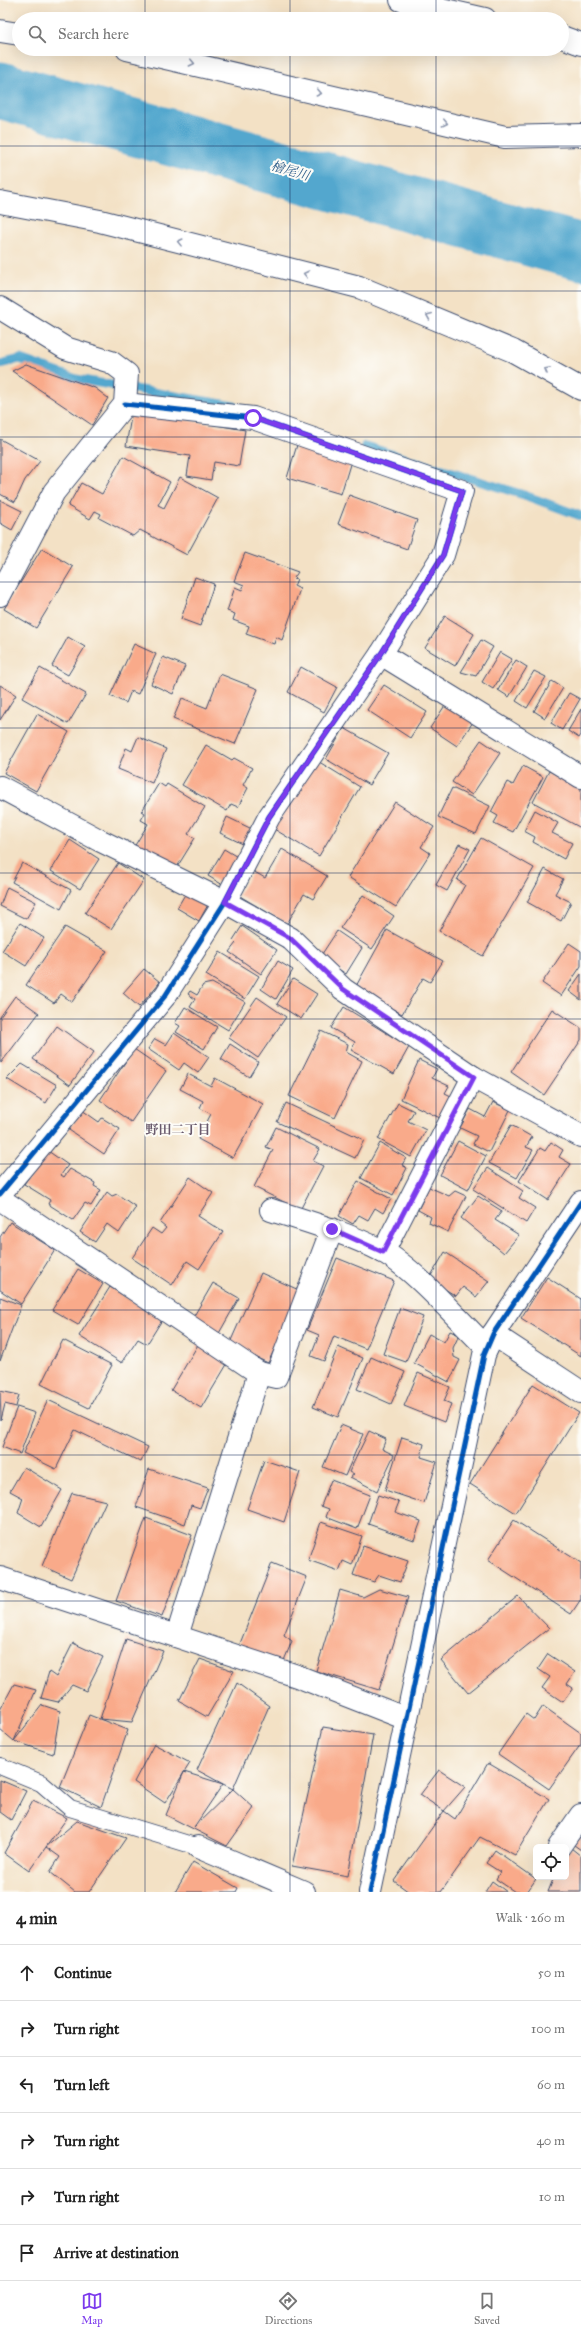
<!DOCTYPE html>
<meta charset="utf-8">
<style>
body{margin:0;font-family:"IM FELL Great Primer","Noto Serif JP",serif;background:#f2f2f2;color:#222}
.controls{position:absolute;right:12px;bottom:12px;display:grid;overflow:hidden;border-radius:6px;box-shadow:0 4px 16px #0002}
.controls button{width:36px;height:36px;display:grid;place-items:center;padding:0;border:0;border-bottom:1px solid #e0e0e0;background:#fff;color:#222;font:20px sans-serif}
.stop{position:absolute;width:12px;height:12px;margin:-9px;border:3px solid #7c3aed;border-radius:50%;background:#fff}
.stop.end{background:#7c3aed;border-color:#fff;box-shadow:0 1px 4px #0008}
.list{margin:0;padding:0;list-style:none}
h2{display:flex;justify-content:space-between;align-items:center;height:52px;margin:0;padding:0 16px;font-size:17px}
h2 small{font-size:13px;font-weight:400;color:#767676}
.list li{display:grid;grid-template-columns:26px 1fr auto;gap:12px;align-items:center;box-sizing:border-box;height:56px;padding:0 16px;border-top:1px solid #e0e0e0}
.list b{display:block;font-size:15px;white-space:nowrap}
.list em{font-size:13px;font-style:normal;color:#767676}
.icon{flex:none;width:22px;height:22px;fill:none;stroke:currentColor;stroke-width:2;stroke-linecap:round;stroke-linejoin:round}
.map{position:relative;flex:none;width:581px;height:1892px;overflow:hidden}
.search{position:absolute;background:#fff;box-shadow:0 4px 16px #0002;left:12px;right:12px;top:12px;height:44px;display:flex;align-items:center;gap:10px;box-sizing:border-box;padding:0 14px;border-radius:22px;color:#767676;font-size:15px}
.sheet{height:388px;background:#fff}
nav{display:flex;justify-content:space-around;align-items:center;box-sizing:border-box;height:56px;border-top:1px solid #e0e0e0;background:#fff;font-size:11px;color:#767676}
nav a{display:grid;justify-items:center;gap:2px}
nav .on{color:#7c3aed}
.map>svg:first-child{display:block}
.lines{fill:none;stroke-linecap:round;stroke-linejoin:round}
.stream{stroke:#52a7ce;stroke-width:9}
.river{stroke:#52a7ce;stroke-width:57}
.building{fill:#f9aa8a}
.service-casing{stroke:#3b4a6d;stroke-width:18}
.minor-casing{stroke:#3b4a6d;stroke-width:24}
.service{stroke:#fff;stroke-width:16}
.minor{stroke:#fff;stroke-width:22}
.cycleway-casing{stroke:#fdfcf7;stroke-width:8}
.cycleway{stroke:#0057b8;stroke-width:5}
.oneway{stroke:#8d97ae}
.route{stroke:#7c3aed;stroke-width:5}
.grid{fill:none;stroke:#1b2f5e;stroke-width:1;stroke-opacity:0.55}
.labels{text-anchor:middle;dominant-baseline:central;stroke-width:4;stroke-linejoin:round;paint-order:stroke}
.water-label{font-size:13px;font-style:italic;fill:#315f8b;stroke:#fdfcf7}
.neighbourhood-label{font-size:13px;font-weight:bold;fill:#695a6d;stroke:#fdfcf7}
</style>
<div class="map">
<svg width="581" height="1892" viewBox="0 0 581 1892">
<rect width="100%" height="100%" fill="#fdfcf7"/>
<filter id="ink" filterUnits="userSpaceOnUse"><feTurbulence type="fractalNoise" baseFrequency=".025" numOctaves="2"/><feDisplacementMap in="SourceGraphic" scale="8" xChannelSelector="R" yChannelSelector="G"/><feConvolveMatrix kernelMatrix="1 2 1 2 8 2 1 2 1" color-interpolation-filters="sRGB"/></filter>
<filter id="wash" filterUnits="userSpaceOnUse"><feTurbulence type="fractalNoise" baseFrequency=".012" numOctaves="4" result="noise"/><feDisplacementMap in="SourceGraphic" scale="16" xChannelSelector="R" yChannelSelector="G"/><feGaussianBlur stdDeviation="0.9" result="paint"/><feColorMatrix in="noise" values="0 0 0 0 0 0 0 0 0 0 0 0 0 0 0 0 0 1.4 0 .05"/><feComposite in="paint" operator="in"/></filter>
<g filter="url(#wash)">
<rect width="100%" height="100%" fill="#f3e1c5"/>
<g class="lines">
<!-- stream -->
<g class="stream">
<polyline points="0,364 20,359 76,379 234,406"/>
<polyline points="365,446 524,495 581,516"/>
</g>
<!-- river -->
<polyline class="river" points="0,90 581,252"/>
</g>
<g id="blocks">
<!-- building -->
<g class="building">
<polygon points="26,364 95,388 108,398 92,425 12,371"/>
<polygon points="132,411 245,430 239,466 214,462 211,480 187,476 190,456 126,446"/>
<polygon points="0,439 40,461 25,480 15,502 0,494"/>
<polygon points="297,445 351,461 341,494 287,478"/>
<polygon points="123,456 170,482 158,505 164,508 180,477 218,498 187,555 140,530 133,536 99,518 101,514 95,511 90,519 68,506 81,483 102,494"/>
<polygon points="349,495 417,520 407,549 338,524"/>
<polygon points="0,500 22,511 12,530 0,523"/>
<polygon points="42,548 73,567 36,628 4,609"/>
<polygon points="245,553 298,572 294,578 297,579 294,586 300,589 282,640 276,637 274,644 246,634 249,626 233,620 235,614 227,611 235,587 242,590 244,585 234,581"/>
<polygon points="195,577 214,584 200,626 181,619"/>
<polygon points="445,616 474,634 455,666 425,648"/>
<polygon points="68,637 85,647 68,675 52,666"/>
<polygon points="481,640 493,647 476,676 461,672"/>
<polygon points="134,644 156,654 138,694 131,691 126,703 110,696"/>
<polygon points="500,652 512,659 493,689 482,682"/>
<polygon points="163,657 185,666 173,694 151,684"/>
<polygon points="516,660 527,667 509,697 498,690"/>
<polygon points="301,667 337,687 324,712 288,692"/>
<polygon points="40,668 86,694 68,724 22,698"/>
<polygon points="534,671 546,677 527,708 516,701"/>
<polygon points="220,674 258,689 235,744 173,719 182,698 207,708"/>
<polygon points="552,681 563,688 545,718 534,711"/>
<polygon points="0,685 16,695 0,720"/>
<polygon points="384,685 427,712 410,738 367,710"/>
<polygon points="569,693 580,699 562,730 551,723"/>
<polygon points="448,701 475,719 457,746 430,728"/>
<polygon points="581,709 581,735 579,738 568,731"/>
<polygon points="37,714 69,732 36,791 4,773"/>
<polygon points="344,728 388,753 369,785 326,759"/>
<polygon points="138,737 166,749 152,783 118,769 126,748 132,751"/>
<polygon points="481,740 500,753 472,795 452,782"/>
<polygon points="206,745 232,760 234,758 252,768 243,785 248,788 238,807 231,804 227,811 182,785"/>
<polygon points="316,760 360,787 319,856 274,829"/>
<polygon points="523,766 543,777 513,832 494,823 498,816 491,812 507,782 513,785"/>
<polygon points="549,771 581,787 581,828 533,802"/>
<polygon points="159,783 165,787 167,784 205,807 188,834 195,838 174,872 134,847 148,824 141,820 145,813 142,811"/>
<polygon points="452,788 490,806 476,834 438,817"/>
<polygon points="395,802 434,827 421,847 430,853 396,907 348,877"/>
<polygon points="535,810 558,823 552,833 572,843 564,859 533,842 535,837 524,831"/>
<polygon points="227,817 254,830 247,846 220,833"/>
<polygon points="481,838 534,868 483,956 439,931 465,885 457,880"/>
<polygon points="70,840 99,859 80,889 51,871"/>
<polygon points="459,844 470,849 447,891 436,885"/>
<polygon points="224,849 239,858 223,885 208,876"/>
<polygon points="282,849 327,876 313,899 304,894 287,924 238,895 253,871 265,878"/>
<polygon points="22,863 71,890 61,909 12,882"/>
<polygon points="118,863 144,880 111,929 85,913"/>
<polygon points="545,869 563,879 555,894 571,902 561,921 527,902"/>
<polygon points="7,887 36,902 26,919 0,906"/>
<polygon points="187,891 209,903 199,921 177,908"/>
<polygon points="363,895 394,916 372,949 340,928"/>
<polygon points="20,923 44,938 26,966 2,951"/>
<polygon points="242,926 277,950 261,974 229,952 236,943 233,940"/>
<polygon points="65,927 107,951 72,1002 61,994 54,1003 26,985"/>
<polygon points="387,930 443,961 430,982 423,978 402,1014 355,988"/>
<polygon points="337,931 362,948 346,974 320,957"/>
<polygon points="569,943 581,951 581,966 561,996 542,983"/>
<polygon points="220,952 259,976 245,999 206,975"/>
<polygon points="278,961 293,970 276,999 261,989"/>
<polygon points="144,969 160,982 139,1007 123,993"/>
<polygon points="581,974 581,1000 569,991"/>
<polygon points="293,979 317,994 301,1019 277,1004"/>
<polygon points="212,983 245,1002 228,1030 190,1007 195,999 188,994 190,991 197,995 203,985"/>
<polygon points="15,996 39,1013 1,1063 0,1017"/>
<polygon points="257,997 286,1017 258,1058 229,1038"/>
<polygon points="185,1007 217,1027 204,1049 176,1032 180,1026 175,1023"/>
<polygon points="344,1007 409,1047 394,1074 351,1050 355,1042 331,1028"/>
<polygon points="552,1009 581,1028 581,1040 544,1095 511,1072"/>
<polygon points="57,1026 94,1052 70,1085 33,1059"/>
<polygon points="321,1031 348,1044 346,1052 362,1061 335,1118 289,1096"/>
<polygon points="174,1033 209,1057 198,1073 184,1063 179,1070 148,1049 155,1039 166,1045"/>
<polygon points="230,1044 258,1062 249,1077 221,1059"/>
<polygon points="134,1049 166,1071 131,1122 100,1100"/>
<polygon points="419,1060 437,1069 432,1078 449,1086 445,1093 453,1097 442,1119 401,1099"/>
<polygon points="22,1064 57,1085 46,1103 7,1079"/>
<polygon points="188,1074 211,1086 215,1078 263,1104 233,1158 198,1139 211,1114 200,1108 203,1101 180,1089"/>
<polygon points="493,1102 510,1110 489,1152 473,1144 477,1136 460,1128 470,1109 485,1117"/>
<polygon points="286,1103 364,1140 355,1158 277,1122"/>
<polygon points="398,1103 414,1111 408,1121 426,1130 411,1157 378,1139"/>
<polygon points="82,1110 99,1122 102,1118 120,1129 104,1154 69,1130"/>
<polygon points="511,1125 532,1137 526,1147 533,1150 517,1178 489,1163"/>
<polygon points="276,1127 320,1149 313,1161 323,1166 300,1210 254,1187 273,1150 266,1147"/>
<polygon points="458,1141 486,1156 468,1190 440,1175"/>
<polygon points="551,1142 563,1150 559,1157 571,1164 548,1200 519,1181 540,1148 545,1151"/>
<polygon points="380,1143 406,1158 402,1165 407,1168 393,1195 361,1178"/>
<polygon points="48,1151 68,1165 61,1175 64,1177 70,1169 95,1183 94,1186 101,1190 91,1206 85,1203 73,1220 48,1204 50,1200 24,1184"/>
<polygon points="488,1168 523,1191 519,1198 535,1208 526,1223 473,1189"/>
<polygon points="190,1177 213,1193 198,1216 223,1232 199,1269 187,1261 172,1285 132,1258 152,1228 161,1234 166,1228 160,1223"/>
<polygon points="358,1181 391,1199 383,1213 375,1208 368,1220 359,1215 353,1224 339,1216"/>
<polygon points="429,1187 449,1196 455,1191 466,1196 448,1232 429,1223 431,1217 418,1210"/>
<polygon points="107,1192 112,1196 117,1194 136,1207 119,1233 107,1224 95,1242 80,1232"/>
<polygon points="478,1196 502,1211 495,1220 519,1235 504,1253 461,1218"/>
<polygon points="10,1222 55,1250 21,1304 0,1290 0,1237"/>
<polygon points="445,1252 489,1281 476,1297 463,1287 456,1296 429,1279"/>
<polygon points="337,1258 394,1281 366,1349 334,1336 324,1361 311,1356 319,1335 307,1330"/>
<polygon points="78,1269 103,1284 78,1325 52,1310"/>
<polygon points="261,1273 301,1291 268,1363 229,1345"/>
<polygon points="547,1277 581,1299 581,1356 521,1318"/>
<polygon points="213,1283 239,1298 218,1335 191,1321"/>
<polygon points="110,1287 162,1320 147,1344 138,1339 122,1363 79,1336"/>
<polygon points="0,1297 21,1305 0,1361"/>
<polygon points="400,1308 423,1317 406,1362 383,1354"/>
<polygon points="450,1331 459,1335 453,1348 454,1357 460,1360 449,1382 414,1363 429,1334 444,1342"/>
<polygon points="63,1340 112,1365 89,1408 41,1384"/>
<polygon points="199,1343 229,1361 201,1408 171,1390"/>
<polygon points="338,1347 363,1358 338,1417 313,1407"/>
<polygon points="371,1357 405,1372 391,1404 357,1389"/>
<polygon points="418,1373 450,1387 444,1401 451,1404 444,1422 404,1406"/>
<polygon points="533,1384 579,1413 516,1513 470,1484"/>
<polygon points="0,1391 19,1395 16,1407 5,1404 1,1420"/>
<polygon points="48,1400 148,1447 141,1462 75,1430 56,1469 23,1453"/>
<polygon points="17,1407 35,1413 20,1454 2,1447"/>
<polygon points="341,1425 363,1434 345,1476 323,1467"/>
<polygon points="369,1431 386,1439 382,1449 394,1455 377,1491 350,1477 354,1475 349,1472"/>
<polygon points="402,1437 424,1444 421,1457 437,1462 424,1503 385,1490"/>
<polygon points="264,1460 300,1472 284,1522 247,1509"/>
<polygon points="24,1467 62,1490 41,1527 18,1513 23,1498 10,1491"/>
<polygon points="149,1469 208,1488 200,1508 191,1505 185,1524 136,1507"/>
<polygon points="331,1480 370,1495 357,1529 326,1517 329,1509 321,1506"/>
<polygon points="72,1493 106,1501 71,1579 42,1566"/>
<polygon points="378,1495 399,1502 395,1512 421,1521 414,1540 368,1524"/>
<polygon points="146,1518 192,1535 162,1617 116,1601"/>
<polygon points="514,1520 581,1563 581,1599 571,1614 488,1560"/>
<polygon points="321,1522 362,1536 352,1565 343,1561 339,1571 308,1560"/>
<polygon points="363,1546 408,1561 400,1582 379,1575 374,1582 353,1575"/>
<polygon points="272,1563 307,1577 284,1635 292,1641 283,1663 239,1646"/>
<polygon points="379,1589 408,1597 379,1690 316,1671 340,1590 363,1597"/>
<polygon points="518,1596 549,1628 468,1693 441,1660"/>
<polygon points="126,1639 163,1651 132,1722 100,1719"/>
<polygon points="73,1643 103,1657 86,1691 72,1685 58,1702 41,1698 49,1672 56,1677"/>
<polygon points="548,1654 575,1672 567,1684 573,1688 563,1702 542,1688 550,1677 538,1669"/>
<polygon points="200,1659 234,1671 207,1717 179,1701"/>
<polygon points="237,1683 269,1706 233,1789 223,1784 194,1827 233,1789 254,1808 227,1846 166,1815 184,1772 223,1784 197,1770"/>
<polygon points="14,1684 36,1690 14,1741 42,1705 60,1711 53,1754 14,1741 0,1729 0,1710"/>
<polygon points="543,1706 581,1733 581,1744 549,1789 498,1754 526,1714 534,1720"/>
<polygon points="89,1715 128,1730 101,1807 60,1787"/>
<polygon points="323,1727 373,1735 348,1876 292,1866"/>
<polygon points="154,1744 190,1763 165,1803 134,1782"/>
<polygon points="488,1763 549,1799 515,1855 480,1837 441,1892 409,1892 394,1881 444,1811 455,1819"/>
<polygon points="439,1770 465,1787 444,1811 420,1795"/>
<polygon points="0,1780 26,1791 11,1820 0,1812"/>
<polygon points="33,1801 67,1818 46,1847 77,1821 126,1838 89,1892 75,1892 50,1872 60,1857 46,1847 29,1871 4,1853"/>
<polygon points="581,1835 581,1850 574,1845"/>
<polygon points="571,1848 581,1856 581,1892 548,1892 554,1877 566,1877 566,1855"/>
<polygon points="495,1850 536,1879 527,1892 515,1892 496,1879 500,1872 486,1863"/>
<polygon points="193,1862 238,1888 236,1892 175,1892"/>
<polygon points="492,1881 507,1892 485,1892"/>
</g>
</g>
</g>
<g filter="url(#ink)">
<use href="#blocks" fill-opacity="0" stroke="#3b4a6d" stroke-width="1"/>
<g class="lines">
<!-- service casing -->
<g class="service-casing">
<polyline id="service" points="0,1766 41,1783 70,1808 198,1847"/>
</g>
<!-- minor casing -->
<g class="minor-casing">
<g id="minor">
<polyline points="401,0 485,19"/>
<polyline points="0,31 19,34"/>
<polyline points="562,37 581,44"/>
<polyline points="127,49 505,137 581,135"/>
<polyline points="0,202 100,221 359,287 513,351 581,389"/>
<polyline points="0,308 65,348 111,362 127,374 125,404 54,492 0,595"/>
<polyline points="381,654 581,777"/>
<polyline points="0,787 99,840 225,902 290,938 343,989 473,1077 581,1136"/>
<polyline points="0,1194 165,996 225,902 269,817 381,654 443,555 462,491 253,418 125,404"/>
<polyline points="0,1199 259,1373"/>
<path d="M271,1210C309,1222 347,1233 382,1251C415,1269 459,1321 487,1348"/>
<polyline points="383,1252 473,1077"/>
<polyline points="493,1334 581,1392"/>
<polyline points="0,1578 297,1676 407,1719"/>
<polyline points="177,1636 259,1373 276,1377 332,1229"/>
<polyline points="198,1847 304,1892"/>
<polyline points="559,1847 581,1815"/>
<polyline points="370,1892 484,1355 493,1334 581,1202"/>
</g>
</g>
<!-- service -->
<use href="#service" class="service"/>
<!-- minor -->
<use href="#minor" class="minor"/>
<!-- cycleway casing -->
<g class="cycleway-casing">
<g id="cycleway">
<polyline points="0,1194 165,996 225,902 269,817 381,654 443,555 462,491 253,418 125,404"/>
<polyline points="370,1892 484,1355 493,1334 581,1202"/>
</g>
</g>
<!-- cycleway -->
<use href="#cycleway" class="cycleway"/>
</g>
<!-- one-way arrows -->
<defs><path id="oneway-chevron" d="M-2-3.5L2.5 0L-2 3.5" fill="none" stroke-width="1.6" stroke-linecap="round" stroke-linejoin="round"/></defs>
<g class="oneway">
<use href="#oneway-chevron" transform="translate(192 63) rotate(13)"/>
<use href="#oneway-chevron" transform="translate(319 93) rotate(13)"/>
<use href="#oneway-chevron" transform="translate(445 123) rotate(13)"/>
<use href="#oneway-chevron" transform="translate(180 242) rotate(-166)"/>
<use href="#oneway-chevron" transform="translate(306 274) rotate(-166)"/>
<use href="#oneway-chevron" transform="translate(429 316) rotate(-157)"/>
<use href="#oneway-chevron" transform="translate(547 370) rotate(-151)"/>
</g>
</g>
<g class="lines" filter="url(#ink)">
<!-- route -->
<polyline class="route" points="253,418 462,491 443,555 381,654 269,817 225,902 290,938 343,989 474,1077 383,1252 332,1229"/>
</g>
<!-- grid -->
<path class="grid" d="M145,0V19M290,0V19M436,0V19M145,49V1892M290,49V1892M436,49V1892M0,146H581M0,291H581M0,437H581M0,582H581M0,728H581M0,873H581M0,1019H581M0,1164H581M0,1310H581M0,1455H581M0,1601H581M0,1746H581"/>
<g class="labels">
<!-- water labels -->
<g class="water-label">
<text transform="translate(290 171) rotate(16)">檜尾川</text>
</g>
<!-- neighbourhood labels -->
<g class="neighbourhood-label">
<text x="178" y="1130">野田二丁目</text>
</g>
</g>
</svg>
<div class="controls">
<button><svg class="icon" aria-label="locate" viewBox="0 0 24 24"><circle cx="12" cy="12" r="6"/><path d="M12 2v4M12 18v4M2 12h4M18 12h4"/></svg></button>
</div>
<div class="stop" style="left:253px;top:418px"></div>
<div class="stop end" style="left:332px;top:1229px"></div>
<div class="search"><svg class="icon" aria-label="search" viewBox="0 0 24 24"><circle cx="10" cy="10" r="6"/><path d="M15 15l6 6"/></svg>Search here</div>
</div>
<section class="sheet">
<h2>4 min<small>Walk · 260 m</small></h2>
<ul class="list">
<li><svg class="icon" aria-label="ahead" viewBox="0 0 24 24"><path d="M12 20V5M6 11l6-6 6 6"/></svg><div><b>Continue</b></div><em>50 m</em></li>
<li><svg class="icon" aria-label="right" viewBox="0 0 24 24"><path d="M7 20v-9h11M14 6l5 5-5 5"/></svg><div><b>Turn right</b></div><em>100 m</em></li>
<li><svg class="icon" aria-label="left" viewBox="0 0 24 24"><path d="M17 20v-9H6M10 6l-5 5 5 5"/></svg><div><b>Turn left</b></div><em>60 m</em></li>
<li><svg class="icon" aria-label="right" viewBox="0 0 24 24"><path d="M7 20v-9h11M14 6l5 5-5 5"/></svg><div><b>Turn right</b></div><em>40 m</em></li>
<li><svg class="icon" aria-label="right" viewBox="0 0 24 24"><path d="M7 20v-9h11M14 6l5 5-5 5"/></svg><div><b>Turn right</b></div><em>10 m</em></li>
<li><svg class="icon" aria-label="arrive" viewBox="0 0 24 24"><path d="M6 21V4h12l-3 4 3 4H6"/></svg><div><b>Arrive at destination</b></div></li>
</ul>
</section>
<nav>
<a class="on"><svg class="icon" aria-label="map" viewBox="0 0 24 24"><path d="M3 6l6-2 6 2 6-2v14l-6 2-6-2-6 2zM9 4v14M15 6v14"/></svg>Map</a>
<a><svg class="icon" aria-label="directions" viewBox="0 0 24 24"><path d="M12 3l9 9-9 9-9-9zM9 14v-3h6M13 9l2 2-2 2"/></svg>Directions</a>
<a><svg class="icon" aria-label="saved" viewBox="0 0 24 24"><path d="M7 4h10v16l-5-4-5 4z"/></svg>Saved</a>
</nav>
